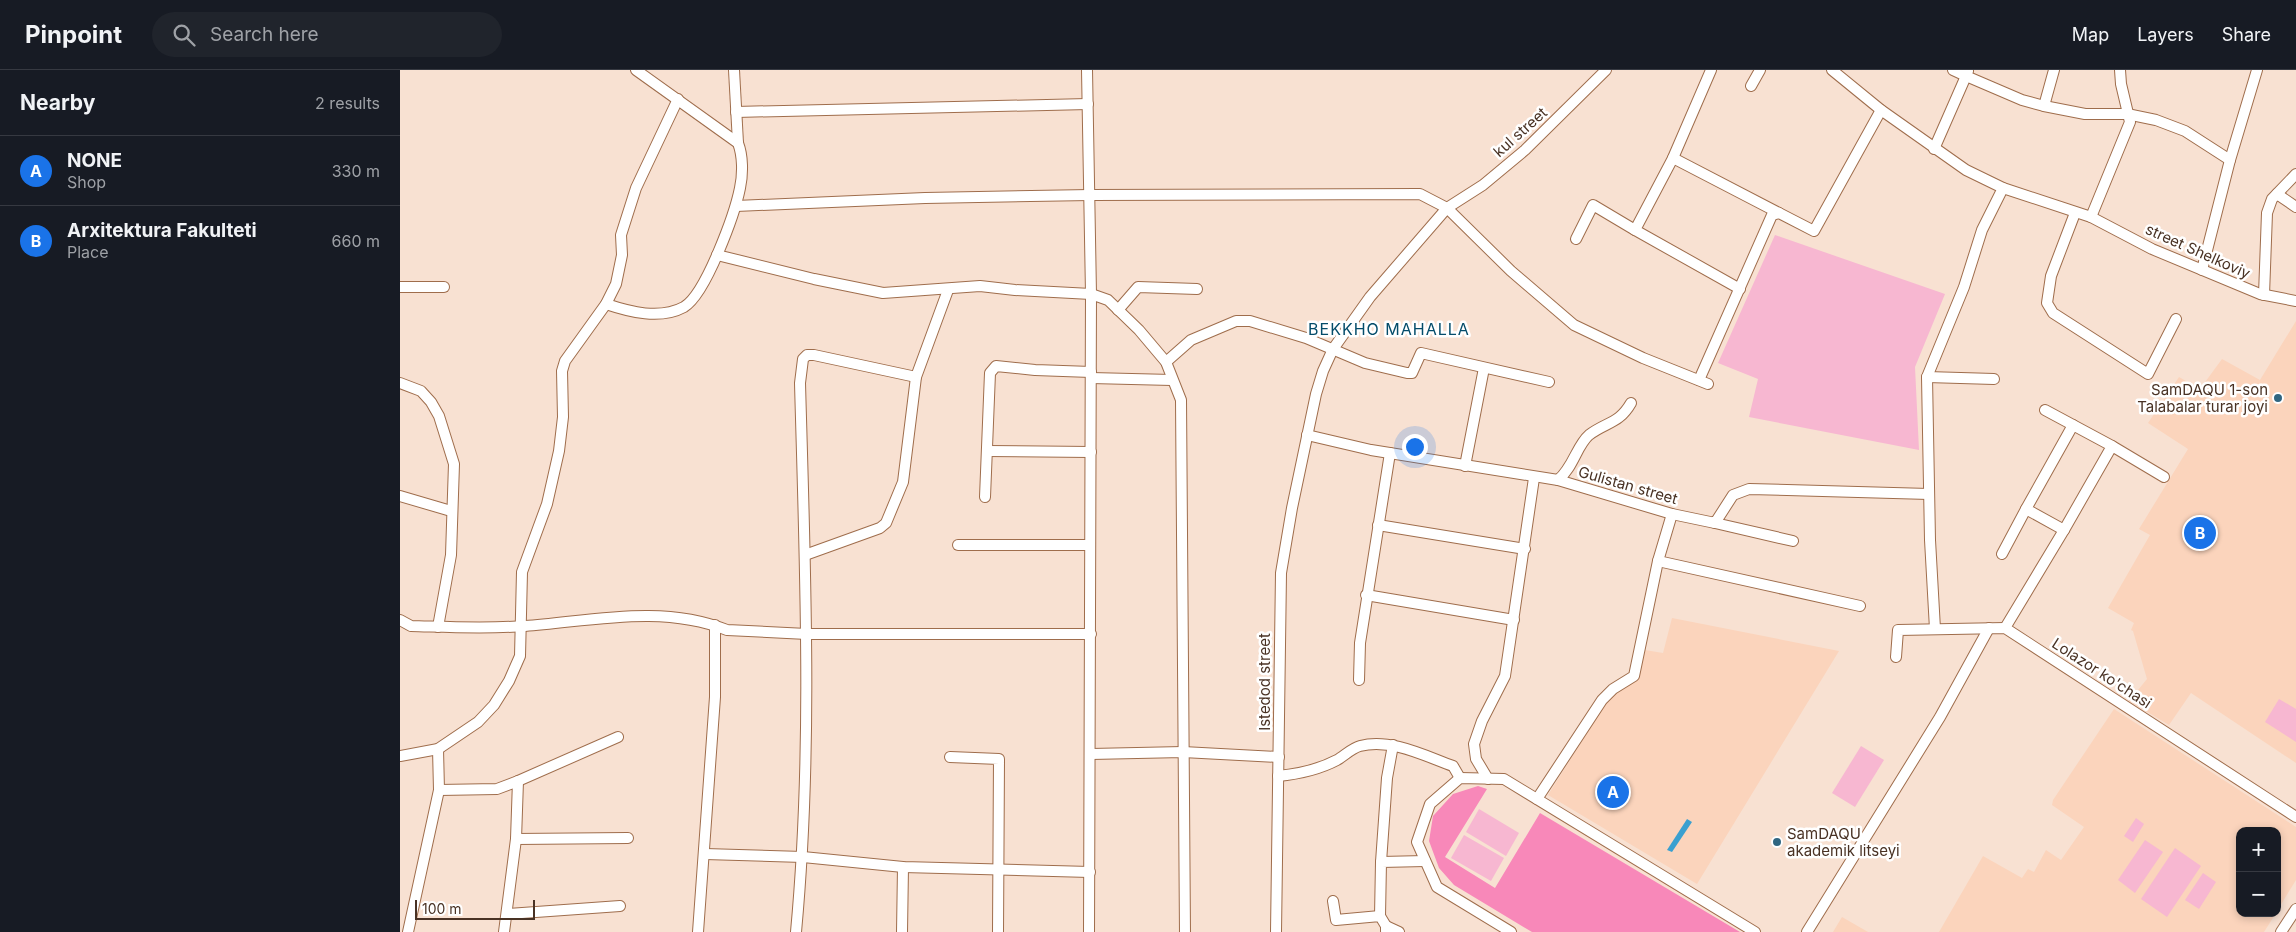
<!DOCTYPE html>
<meta charset="utf-8">
<style>
body{margin:0;font-family:Inter,sans-serif;background:#20242c;color:#f1f3f6}
.controls{position:absolute;right:15px;bottom:15px;display:grid;overflow:hidden;border-radius:10px;box-shadow:0 2px 8px #0003}
.controls button{width:45px;height:45px;display:grid;place-items:center;padding:0;border:0;border-bottom:1px solid #363941;background:#171b24;color:#f1f3f6;font:25px sans-serif}
.scale{position:absolute;left:15px;bottom:12px;width:120px;box-sizing:border-box;padding-left:5px;border:2px solid #493224;border-top:0;font-size:14px;line-height:18px;white-space:nowrap;color:#493224;-webkit-text-stroke:4px #fff;paint-order:stroke}
.you{position:absolute;left:1014px;top:376px;width:18px;height:18px;margin:-12px;border:4px solid #fff;border-radius:50%;background:#1a73e8;box-shadow:0 0 0 8px #1a73e833}
.badge{display:grid;place-items:center;width:32px;height:32px;border-radius:50%;background:#1a73e8;color:#fff;font-size:16px;font-weight:700}
.pin{position:absolute;translate:-50% -50%;border:2px solid #fff;box-shadow:0 1px 5px #0006}
.list{margin:0;padding:0;list-style:none}
h2{display:flex;justify-content:space-between;align-items:center;height:65px;margin:0;padding:0 20px;font-size:21px}
h2 small{font-size:16px;font-weight:400;color:#9ea1a6}
.list li{display:grid;grid-template-columns:32px 1fr auto;gap:15px;align-items:center;box-sizing:border-box;height:70px;padding:0 20px;border-top:1px solid #363941}
.list b{display:block;font-size:19px;white-space:nowrap}
.list p{margin:0;font-size:16px;white-space:nowrap;color:#9ea1a6}
.list em{font-size:16px;font-style:normal;color:#9ea1a6}
.icon{flex:none;width:28px;height:28px;fill:none;stroke:currentColor;stroke-width:2;stroke-linecap:round;stroke-linejoin:round}
.map{position:relative;flex:none;width:1896px;height:862px;overflow:hidden}
header{display:flex;align-items:center;gap:30px;box-sizing:border-box;height:70px;padding:0 25px;background:#171b24;border-bottom:1px solid #363941}
header strong{font-size:24px}
nav{display:flex;gap:28px;margin-inline-start:auto;font-size:18px}
.search{width:350px;height:45px;background:#20242c;display:flex;align-items:center;gap:12px;box-sizing:border-box;padding:0 18px;border-radius:28px;color:#9ea1a6;font-size:19px}
main{display:flex}
aside{flex:1;background:#171b24}
.map>svg:first-child{display:block}
.built{fill:#fbd4bc}
.green{fill:#f7b7d1}
.forest{fill:#f888b9}
.water{fill:#3aa0d0}
.lines{fill:none;stroke-linecap:round;stroke-linejoin:round}
.minor-casing{stroke:#9f6d4c;stroke-width:12}
.minor{stroke:#fff;stroke-width:10}
.poi-dot{fill:#306681;stroke:#fff;stroke-width:2}
.labels{text-anchor:middle;dominant-baseline:central;stroke-width:5;stroke-linejoin:round;paint-order:stroke}
.street-label{font-size:15px;fill:#493224;stroke:#fff}
.poi-label{font-size:15px;fill:#493224;stroke:#fff;text-anchor:end}
.neighbourhood-label{font-size:16px;letter-spacing:1px;fill:#044c6a;stroke:#fff}
</style>
<header>
<strong>Pinpoint</strong>
<div class="search"><svg class="icon" aria-label="search" viewBox="0 0 24 24"><circle cx="10" cy="10" r="6"/><path d="M15 15l6 6"/></svg>Search here</div>
<nav><a>Map</a><a>Layers</a><a>Share</a></nav>
</header>
<main>
<aside>
<h2>Nearby<small>2 results</small></h2>
<ul class="list">
<li><span class="badge">A</span><div><b>NONE</b><p>Shop</p></div><em>330 m</em></li>
<li><span class="badge">B</span><div><b>Arxitektura Fakulteti</b><p>Place</p></div><em>660 m</em></li>
</ul>
</aside>
<div class="map">
<svg width="1896" height="862" viewBox="0 0 1896 862">
<rect width="100%" height="100%" fill="#f8e1d2"/>
<!-- built -->
<g class="built">
<polygon points="1896,251 1896,693 1791,623 1769,655 1729,631 1747,609 1733,561 1731,560 1734,553 1708,538 1750,465 1739,459 1788,379 1748,353 1779,307 1800,319 1822,289 1860,310"/>
<polygon points="1272,548 1439,581 1297,814 1148,725 1206,633 1216,622 1237,609 1245,580 1263,583"/>
<polygon points="1714,639 1896,757 1896,810 1877,841 1877,761 1840,761 1840,843 1876,843 1864,862 1539,862 1583,786 1622,808 1628,799 1634,802 1646,780 1661,790 1684,757 1652,735 1653,730"/>
<polygon points="1442,847 1468,862 1433,862"/>
</g>
<!-- green -->
<g class="green">
<polygon points="1375,165 1545,224 1515,297 1519,380 1349,347 1358,309 1318,293"/>
<polygon points="1879,629 1896,639 1896,672 1865,652"/>
<polygon points="1461,676 1484,690 1455,737 1432,723"/>
<polygon points="1079,739 1119,763 1106,786 1066,762"/>
<polygon points="1736,748 1744,754 1733,772 1724,766"/>
<polygon points="1064,765 1104,788 1091,811 1051,788"/>
<polygon points="1745,770 1763,782 1735,823 1718,810"/>
<polygon points="1775,778 1801,796 1767,847 1741,829"/>
<polygon points="1803,803 1816,812 1799,839 1785,830"/>
</g>
<!-- forest -->
<polygon class="forest" points="1078,716 1087,719 1045,787 1095,818 1140,743 1340,862 1132,862 1054,815 1039,798 1029,771 1033,746 1053,724"/>
<!-- water -->
<polygon class="water" points="1287,749 1292,752 1272,782 1267,780"/>
<g class="lines">
<!-- minor casing -->
<g class="minor-casing">
<g id="minor">
<polyline points="334,0 338,73"/>
<polyline points="687,0 691,224 689,862"/>
<polyline points="1311,0 1273,88 1235,160 1340,219"/>
<polyline points="1432,0 1481,40 1566,100 1603,118 1691,147 1752,179 1860,224 1896,231"/>
<polyline points="1553,0 1566,6 1568,1"/>
<polyline points="1351,16 1360,0"/>
<polyline points="1644,36 1654,0"/>
<polyline points="336,42 688,34"/>
<polyline points="1534,79 1566,6 1622,30 1644,36 1685,44 1727,44 1756,50 1785,61 1830,90"/>
<polyline points="1273,88 1379,143"/>
<polyline points="1877,124 1896,137"/>
<polyline points="336,136 525,128 690,125 1020,124 1047,138 1111,201 1174,255 1243,288 1308,314"/>
<polyline points="1675,143 1651,206 1647,233 1653,243 1748,304 1776,249"/>
<polyline points="1691,147 1730,52 1721,14 1720,0"/>
<polyline points="1176,169 1193,135 1235,160"/>
<polyline points="317,185 414,209 483,223 580,216 615,220 691,224 708,230 739,260 766,292 781,330 785,862"/>
<polyline points="1802,200 1830,90 1857,0"/>
<polyline points="0,217 44,217"/>
<polyline points="1864,225 1867,143 1872,129 1896,104"/>
<path d="M206,234C230,242 260,250 284,237C306,224 335,143 340,118C343,104 343,86 338,73L236,0"/>
<polyline points="718,240 738,217 797,219"/>
<polyline points="766,292 791,270 836,251 850,251 906,268 965,293 1007,303 1012,303 1021,283 1149,312"/>
<polyline points="1527,307 1594,309"/>
<polyline points="691,308 772,310"/>
<polyline points="1299,310 1372,145 1379,143 1414,161 1481,40"/>
<polyline points="0,313 21,321 31,332 39,346 54,394 51,485 38,557"/>
<polyline points="907,365 971,380 1158,410 1272,444 1315,453 1333,425 1349,419 1529,424"/>
<polyline points="1712,376 1764,407"/>
<polyline points="587,381 691,382"/>
<polyline points="1065,396 1084,298"/>
<path d="M1158,410C1173,398 1177,375 1189,365C1206,352 1219,354 1231,333"/>
<polyline points="0,426 51,441"/>
<polyline points="585,427 590,303 596,296 635,300 691,302"/>
<polyline points="1315,453 1393,471"/>
<polyline points="978,455 1125,479"/>
<polyline points="1664,460 1626,439 1673,355"/>
<polyline points="558,475 690,475"/>
<polyline points="1602,484 1626,439"/>
<polyline points="405,485 480,458 486,453 503,412 516,307 548,220"/>
<polyline points="1258,491 1460,536"/>
<polyline points="966,525 1114,550"/>
<path d="M0,550L11,556C49,557 87,559 125,556C192,551 262,534 327,560L407,564H691"/>
<polyline points="1605,558 1664,460 1712,376 1645,340"/>
<polyline points="1535,559 1530,470 1527,307 1564,217 1582,160 1603,118"/>
<polyline points="1496,587 1498,560 1605,558 1896,747"/>
<polyline points="959,610 960,573 990,383"/>
<polyline points="691,684 783,682 879,687"/>
<polyline points="0,686 38,679 78,652 94,635 109,611 120,586 122,502 147,434 159,381 163,347 162,301 165,291 206,234 216,214 222,185 221,165 236,118 278,29"/>
<polyline points="550,687 599,689 598,862"/>
<path d="M878,706C899,704 918,700 937,690C944,686 952,678 960,676C991,668 1025,686 1053,696L1060,708"/>
<polyline points="1088,709 1076,689 1074,674 1082,651 1105,606 1134,408"/>
<polyline points="118,711 218,667"/>
<polyline points="39,720 97,719 118,711 116,769 104,862"/>
<polyline points="1137,729 1202,630 1213,619 1234,606 1258,491 1272,444"/>
<polyline points="116,769 228,768"/>
<polyline points="305,784 403,787 503,797 690,802"/>
<polyline points="981,792 987,708 993,675"/>
<polyline points="933,831 936,850 980,846 986,856"/>
<polyline points="107,844 220,836"/>
<polyline points="980,846 981,792 1025,791"/>
<polyline points="986,861 986,856 999,862"/>
<polyline points="8,862 39,720 38,679"/>
<polyline points="298,862 315,627 315,555"/>
<path d="M396,862C413,679 405,496 400,313L403,289L407,285H414L516,307"/>
<polyline points="502,862 503,797"/>
<polyline points="876,862 881,503 892,438 916,324 923,301 933,279 970,227 1047,138 1083,115 1125,80 1206,0"/>
<polyline points="1111,862 1037,817 1017,772 1030,734 1060,708 1104,709 1355,862"/>
<polyline points="1407,862 1540,647 1589,558"/>
<polyline points="1881,862 1896,839"/>
</g>
</g>
<!-- minor -->
<use href="#minor" class="minor"/>
</g>
<!-- markers -->
<g class="poi-dot">
<circle cx="1878" cy="328" r="5"/>
<circle cx="1377" cy="772" r="5"/>
</g>
<g class="labels">
<!-- street labels -->
<g class="street-label">
<text transform="translate(1120 62) rotate(-42)">kul street</text>
<text transform="translate(1798 181) rotate(24)">street Shelkoviy</text>
<text transform="translate(1228 415) rotate(16)">Gulistan street</text>
<text transform="translate(1702 603) rotate(33)">Lolazor ko'chasi</text>
<text transform="translate(864 612) rotate(-90)">Istedod street</text>
</g>
<!-- poi labels -->
<g class="poi-label">
<text x="1868" y="319">SamDAQU 1-son<tspan x="1868" dy="17">Talabalar turar joyi</tspan></text>
<text x="1387" y="763" text-anchor="start">SamDAQU<tspan x="1387" dy="17">akademik litseyi</tspan></text>
</g>
<!-- neighbourhood labels -->
<g class="neighbourhood-label">
<text x="989" y="259">BEKKHO MAHALLA</text>
</g>
</g>
</svg>
<div class="controls">
<button>+</button>
<button>−</button>
</div>
<div class="scale">100 m</div>
<div class="you"></div>
<div class="pin badge" style="left:1213px;top:722px">A</div>
<div class="pin badge" style="left:1800px;top:463px">B</div>
</div>
</main>
